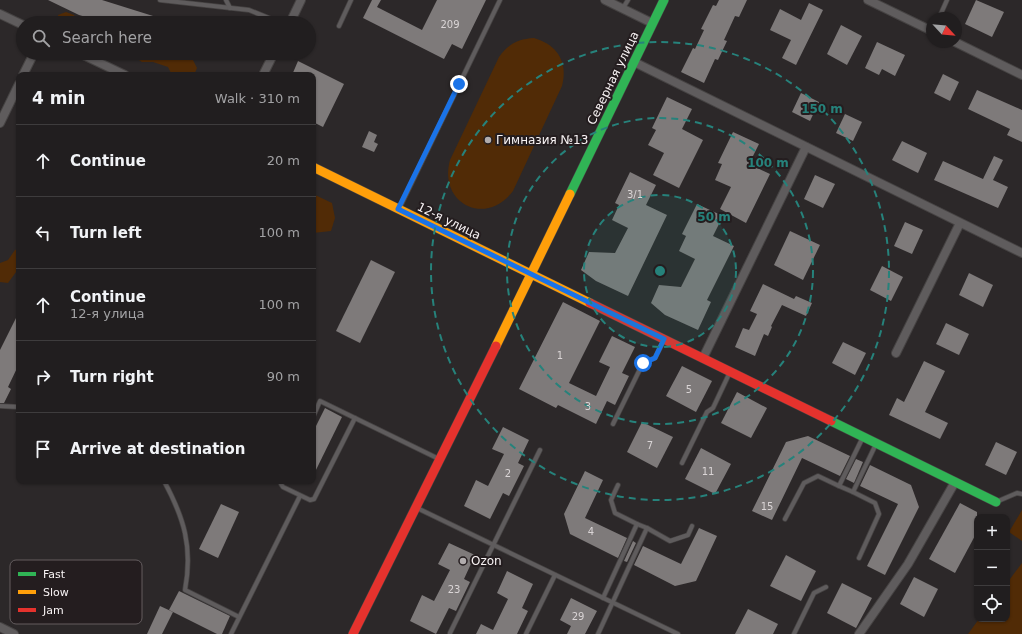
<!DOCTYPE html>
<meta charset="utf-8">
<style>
body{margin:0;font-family:"DejaVu Sans",sans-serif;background:#292728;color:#f1f3f6}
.controls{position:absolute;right:12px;bottom:12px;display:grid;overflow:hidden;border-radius:8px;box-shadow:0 1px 3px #0004}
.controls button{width:36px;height:36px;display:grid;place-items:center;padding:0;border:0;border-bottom:1px solid #3e3c3d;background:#211e1f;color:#f1f3f6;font:20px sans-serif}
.compass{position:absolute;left:926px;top:12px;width:36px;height:36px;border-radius:50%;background:#211e1f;box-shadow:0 1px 3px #0004;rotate:116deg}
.stop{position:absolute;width:12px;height:12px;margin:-9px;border:3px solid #1a73e8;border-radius:50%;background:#fff}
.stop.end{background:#1a73e8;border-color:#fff;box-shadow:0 1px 4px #0008}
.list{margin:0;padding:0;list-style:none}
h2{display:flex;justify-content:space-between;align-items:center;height:52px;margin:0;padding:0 16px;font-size:17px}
h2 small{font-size:13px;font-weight:400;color:#a2a2a4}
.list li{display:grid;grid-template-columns:26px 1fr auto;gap:12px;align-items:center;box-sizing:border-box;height:72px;padding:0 16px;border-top:1px solid #3e3c3d}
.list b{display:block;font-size:15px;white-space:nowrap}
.list p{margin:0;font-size:13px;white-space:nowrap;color:#a2a2a4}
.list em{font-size:13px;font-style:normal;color:#a2a2a4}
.icon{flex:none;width:22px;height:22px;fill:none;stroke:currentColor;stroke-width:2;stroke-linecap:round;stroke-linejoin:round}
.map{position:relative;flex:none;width:1022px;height:634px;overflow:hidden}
.search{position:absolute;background:#211e1f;box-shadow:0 1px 3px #0004;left:16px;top:16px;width:300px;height:44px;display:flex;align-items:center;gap:10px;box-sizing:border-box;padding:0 14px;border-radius:22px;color:#a2a2a4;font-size:15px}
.panel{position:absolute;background:#211e1f;box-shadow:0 1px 3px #0004;left:16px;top:72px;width:300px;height:412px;border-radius:8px}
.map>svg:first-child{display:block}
.green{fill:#512b06}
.building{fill:#7e7a7a}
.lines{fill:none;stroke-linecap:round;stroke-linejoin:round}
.lane-casing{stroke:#464343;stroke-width:5.5}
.street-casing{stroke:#464343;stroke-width:10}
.fast-casing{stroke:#464343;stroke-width:10}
.slow-casing{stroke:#464343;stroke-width:10}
.jam-casing{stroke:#464343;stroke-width:10}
.lane{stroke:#5f5c5d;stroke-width:4}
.street{stroke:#5f5c5d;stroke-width:8}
.fast{stroke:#30b455;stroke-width:9}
.slow{stroke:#ff9f0a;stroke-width:9}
.jam{stroke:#e5322d;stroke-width:9}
.route{stroke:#1a73e8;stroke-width:5}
.ring{fill:none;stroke:#26827b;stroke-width:2;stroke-dasharray:7 5}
.poi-dot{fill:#b1acad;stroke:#241d1f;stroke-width:1.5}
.labels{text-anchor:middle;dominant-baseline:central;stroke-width:4;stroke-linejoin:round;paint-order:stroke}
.number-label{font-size:10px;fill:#dad5d6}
.street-label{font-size:12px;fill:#f8f3f4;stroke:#241d1f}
.poi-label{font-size:12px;fill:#f8f3f4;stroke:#241d1f;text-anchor:start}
.key{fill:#241d1f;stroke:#645d5f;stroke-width:1}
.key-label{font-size:11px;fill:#f8f3f4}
.centre{fill:#26827b;stroke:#241d1f;stroke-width:2}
.ring-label{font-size:12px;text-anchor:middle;font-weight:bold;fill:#26827b;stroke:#241d1f;stroke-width:4;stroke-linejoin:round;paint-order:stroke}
</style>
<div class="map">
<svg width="1022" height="634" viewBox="0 0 1022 634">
<rect width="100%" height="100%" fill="#2c2829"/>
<!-- green -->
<g class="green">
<polygon points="66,12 74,15 76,19 75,23 62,23 59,21 58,15"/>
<path d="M534,38C558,45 568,63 562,86L513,191C486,227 438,204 450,160L499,57C508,44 518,39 534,38Z"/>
<polygon points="128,53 149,53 156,58 164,54 173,57 192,58 197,68 194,75 172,75 168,67 153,62 142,62"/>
<polygon points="313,194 332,203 335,218 331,231 313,233"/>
<polygon points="19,248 19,268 8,283 0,282 0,263 8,260 15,250"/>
<polygon points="1022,510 1022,541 1009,532"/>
<polygon points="1022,563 1022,634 968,634 979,619 1007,619 1007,583"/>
</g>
<!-- building -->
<g class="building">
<polygon points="48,0 102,0 169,21 169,23 106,23 79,15"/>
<polygon points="372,0 381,0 377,7 422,30 437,0 486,0 462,49 452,44 444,59 363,18"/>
<polygon points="719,0 747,0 739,17 735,16 724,40 727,41 718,60 715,59 704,83 681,72 693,48 695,49 704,30 701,29 713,5 716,6"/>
<polygon points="976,0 1004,12 992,37 965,24"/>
<polygon points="809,3 823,10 796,65 782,58 791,40 770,30 780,9 801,20"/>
<polygon points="841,25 862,36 847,65 827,54"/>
<polygon points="877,42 905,55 895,76 882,69 879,75 865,68"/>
<polygon points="298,61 344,84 323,127 313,122 313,75 292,75"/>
<polygon points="943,74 959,82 950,101 934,93"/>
<polygon points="977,90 1022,110 1022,142 1007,135 1010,129 968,109"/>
<polygon points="801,93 819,102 810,121 792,112"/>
<polygon points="667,97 692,109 682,129 703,140 679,188 653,175 664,153 648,145 656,130 652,128"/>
<polygon points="845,114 862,122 853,141 836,133"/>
<polygon points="369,131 377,135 374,142 378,144 374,152 362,147"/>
<polygon points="733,132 759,144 749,164 770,174 746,223 720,209 731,187 715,180 722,164 718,163"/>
<polygon points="902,141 927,153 918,173 892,160"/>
<polygon points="994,156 1003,160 993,180 1008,187 998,208 934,180 943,161 983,179"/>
<polygon points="630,172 656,185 646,205 667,215 628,296 596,281 581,270 589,252 615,253 628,228 612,220 619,205 615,203"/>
<polygon points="815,175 835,184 823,208 804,199"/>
<polygon points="697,204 723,216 713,236 734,246 707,300 711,302 698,330 665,315 651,303 659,285 681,287 695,259 679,251 686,236 682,234"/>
<polygon points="905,222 923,230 912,254 894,246"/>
<polygon points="790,231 820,245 803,280 774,265"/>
<polygon points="371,260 395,272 360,343 336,331"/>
<polygon points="882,266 903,277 891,301 870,290"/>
<polygon points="969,273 993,285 983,307 959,295"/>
<polygon points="763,284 794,299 796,296 812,303 806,316 782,305 771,326 772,327 768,336 764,334 755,356 735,347 743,328 749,330 757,314 750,311"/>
<polygon points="563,302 600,321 569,383 596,396 610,367 599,362 612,336 635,347 622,373 629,376 615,405 607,401 596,424 558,405 556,408 519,389"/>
<polygon points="19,312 19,364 8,387 11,389 4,403 0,403 0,350"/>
<polygon points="946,323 969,334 959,355 936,344"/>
<polygon points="843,342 866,353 855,375 832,363"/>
<polygon points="924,361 945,371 925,412 948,423 940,439 889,415 897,398 904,402"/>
<polygon points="682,366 712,381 696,412 666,396"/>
<polygon points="737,392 767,408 751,438 721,423"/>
<polygon points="325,408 342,417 313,476 313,432"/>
<polygon points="642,422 673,437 657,468 627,452"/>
<polygon points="503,427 529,440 518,463 524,466 509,496 503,493 490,519 464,506 476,480 488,486 504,454 492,449"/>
<polygon points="808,436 850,456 840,476 802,458 772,520 752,511 786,442"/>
<polygon points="996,442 1017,452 1006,475 985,465"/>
<polygon points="701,448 731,464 715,494 685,479"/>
<polygon points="856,459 863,462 854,483 846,479"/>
<polygon points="870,465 911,485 919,507 885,575 867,566 898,504 860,486"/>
<polygon points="585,471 603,480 585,518 627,538 618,558 570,534 564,514"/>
<polygon points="960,503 977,512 977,532 955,573 929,559"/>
<polygon points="221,504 239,512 218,558 199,549"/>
<polygon points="699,528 717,536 696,581 675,586 634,565 643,546 681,564"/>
<polygon points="633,541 636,543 627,562 624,561"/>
<polygon points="449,543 475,555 464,579 470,582 456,611 449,608 436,634 410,621 422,595 434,601 450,570 438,564"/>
<polygon points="786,555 816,571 801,601 770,586"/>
<polygon points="507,571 533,584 522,608 528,611 517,634 476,634 481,624 493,630 508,599 497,593"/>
<polygon points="914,577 938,589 924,617 900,604"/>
<polygon points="842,583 872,598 856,628 827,613"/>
<polygon points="179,591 230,616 222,634 217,634 169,610"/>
<polygon points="571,598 597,611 585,634 567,634 571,626 560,620"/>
<polygon points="160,606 173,612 162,634 147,634"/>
<polygon points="748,609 778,624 773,634 735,634"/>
</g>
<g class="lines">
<!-- lane casing -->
<g class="lane-casing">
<g id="lane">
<polyline points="160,0 249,10 281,23"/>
<polyline points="226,0 230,8"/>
<polyline points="623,8 628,0"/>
<polyline points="939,18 947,0"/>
<polyline points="339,26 351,0"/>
<polyline points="399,209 500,0"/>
<polyline points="0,406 19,407"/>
<polyline points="313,417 320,401 441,460"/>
<polyline points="613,424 643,363 655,358 664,340"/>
<polyline points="682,463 707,412 713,408 730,372"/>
<path d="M164,481C184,518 193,547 185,590L239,617"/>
<polyline points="283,481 281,484 283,487 310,500 314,499 355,418"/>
<polyline points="618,485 611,500 615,513 637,524"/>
<polyline points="839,486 853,492"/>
<polyline points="996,502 1017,493 1022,494"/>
<polyline points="417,508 678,634"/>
<polyline points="785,519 804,483 818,476 839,486 863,437"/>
<polyline points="647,528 670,541 688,535 692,526"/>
<polyline points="859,558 879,514 875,503 853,492 876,444"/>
<polyline points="450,633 540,450"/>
<polyline points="231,634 300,496"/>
<polyline points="526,634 555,575"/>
<polyline points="598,634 647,528 637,524 603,598"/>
<polyline points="794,634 814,593 826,587"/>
</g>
</g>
<!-- street casing -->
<g class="street-casing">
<g id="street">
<polyline points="605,0 652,23"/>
<polyline points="868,0 932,31"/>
<polyline points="0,14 23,25"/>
<polyline points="290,23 301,0"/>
<polyline points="955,42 1022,75"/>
<polyline points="79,53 125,75"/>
<polyline points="634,62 1022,253"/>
<polyline points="23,75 34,53"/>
<polyline points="263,75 274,53"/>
<polyline points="0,123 19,84"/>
<polyline points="896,353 960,223"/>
<polyline points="703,358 806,147"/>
<polyline points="0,627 14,634"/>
<polyline points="859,634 908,564 955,482"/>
</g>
</g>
<!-- fast casing -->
<g class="fast-casing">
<g id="fast">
<polyline points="570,194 664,0"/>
<polyline points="831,421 996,502"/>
</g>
</g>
<!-- slow casing -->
<g class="slow-casing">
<g id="slow">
<polyline points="313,167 590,303"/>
<polyline points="496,346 570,194"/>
</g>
</g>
<!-- jam casing -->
<g class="jam-casing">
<g id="jam">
<polyline points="590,303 831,421"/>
<polyline points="353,634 496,346"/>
</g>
</g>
<!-- lane -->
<use href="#lane" class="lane"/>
<!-- street -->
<use href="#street" class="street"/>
<!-- fast -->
<use href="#fast" class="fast"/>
<!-- slow -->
<use href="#slow" class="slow"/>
<!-- jam -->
<use href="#jam" class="jam"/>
</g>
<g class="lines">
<!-- route -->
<polyline class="route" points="459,84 398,209 664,339 655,358 643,363"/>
</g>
<!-- distance rings -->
<circle cx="660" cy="271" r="76" fill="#26827b" fill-opacity=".12"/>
<g class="ring">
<circle cx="660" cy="271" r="76"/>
<circle cx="660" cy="271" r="153"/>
<circle cx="660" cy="271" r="229"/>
</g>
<!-- markers -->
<g class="poi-dot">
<circle cx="488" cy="140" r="4"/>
<circle cx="463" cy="561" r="4"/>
</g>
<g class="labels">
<!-- number labels -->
<g class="number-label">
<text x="450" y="24">209</text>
<text x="635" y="194">3/1</text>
<text x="560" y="355">1</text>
<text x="689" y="389">5</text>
<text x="588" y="406">3</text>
<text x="650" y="445">7</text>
<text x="708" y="471">11</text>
<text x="508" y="473">2</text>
<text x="767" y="506">15</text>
<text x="591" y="531">4</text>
<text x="454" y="589">23</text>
<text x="578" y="616">29</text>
</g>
<!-- street labels -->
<g class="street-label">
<text transform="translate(613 78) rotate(-64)">Северная улица</text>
<text transform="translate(449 221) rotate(26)">12-я улица</text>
</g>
<!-- poi labels -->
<g class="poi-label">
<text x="496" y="140">Гимназия №13</text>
<text x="471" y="561">Ozon</text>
</g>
</g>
<!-- legend -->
<rect x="10" y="560" width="132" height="64" rx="6" class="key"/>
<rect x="18" y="572" width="18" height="4" fill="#30b455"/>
<rect x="18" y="590" width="18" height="4" fill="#ff9f0a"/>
<rect x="18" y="608" width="18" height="4" fill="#e5322d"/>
<g class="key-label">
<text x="43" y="578">Fast</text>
<text x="43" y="596">Slow</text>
<text x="43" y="614">Jam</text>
</g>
<circle cx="660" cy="271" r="6" class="centre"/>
<g class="ring-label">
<text x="822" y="113">150 m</text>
<text x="768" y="167">100 m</text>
<text x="714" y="221">50 m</text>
</g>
</svg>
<div class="controls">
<button>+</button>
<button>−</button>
<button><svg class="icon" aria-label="locate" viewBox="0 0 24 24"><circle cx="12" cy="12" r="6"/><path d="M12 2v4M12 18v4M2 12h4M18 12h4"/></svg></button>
</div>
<svg class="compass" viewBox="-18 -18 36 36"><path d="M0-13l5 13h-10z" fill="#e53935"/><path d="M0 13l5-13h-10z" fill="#a2a2a4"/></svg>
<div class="stop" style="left:643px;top:363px"></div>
<div class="stop end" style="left:459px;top:84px"></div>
<div class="search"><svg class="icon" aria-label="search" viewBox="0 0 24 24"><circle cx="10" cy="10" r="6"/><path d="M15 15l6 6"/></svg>Search here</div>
<section class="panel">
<h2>4 min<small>Walk · 310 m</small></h2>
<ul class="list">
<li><svg class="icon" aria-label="ahead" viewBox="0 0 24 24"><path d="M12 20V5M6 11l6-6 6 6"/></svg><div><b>Continue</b></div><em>20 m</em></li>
<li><svg class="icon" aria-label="left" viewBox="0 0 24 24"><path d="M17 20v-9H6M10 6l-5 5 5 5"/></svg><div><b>Turn left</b></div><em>100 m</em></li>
<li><svg class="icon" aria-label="ahead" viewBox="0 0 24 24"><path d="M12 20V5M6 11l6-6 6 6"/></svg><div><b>Continue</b><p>12-я улица</p></div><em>100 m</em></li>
<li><svg class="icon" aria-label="right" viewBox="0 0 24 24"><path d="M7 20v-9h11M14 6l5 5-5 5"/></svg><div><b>Turn right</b></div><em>90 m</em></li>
<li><svg class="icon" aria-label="arrive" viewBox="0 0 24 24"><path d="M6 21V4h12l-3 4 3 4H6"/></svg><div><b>Arrive at destination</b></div></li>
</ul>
</section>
</div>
